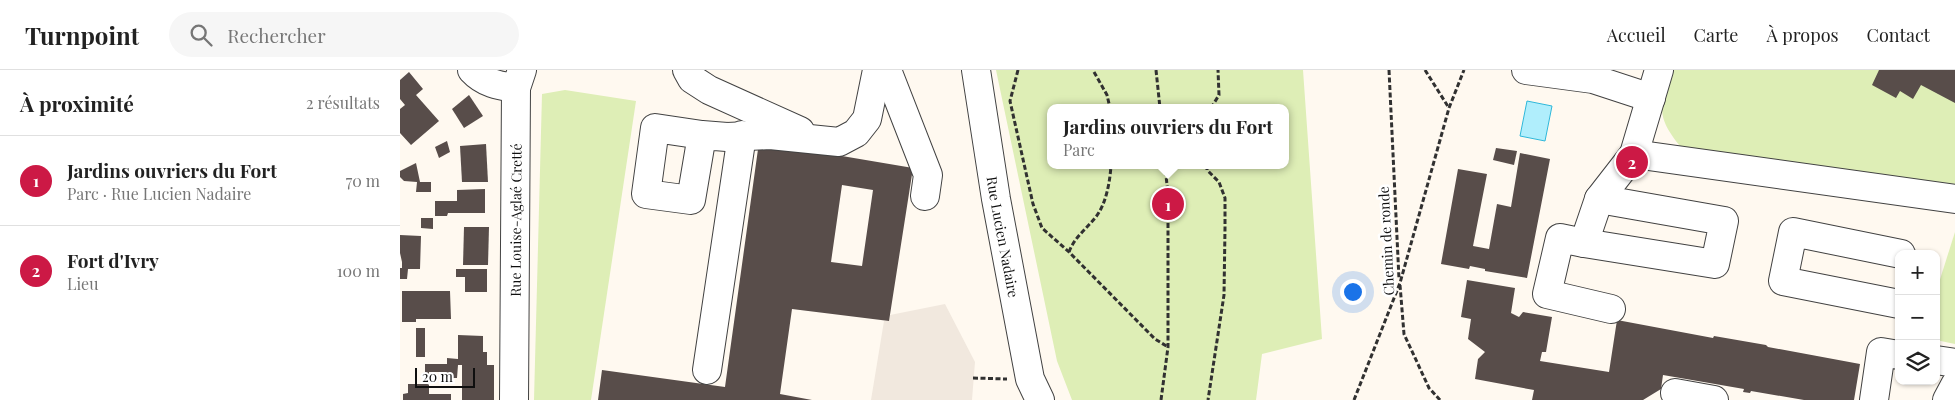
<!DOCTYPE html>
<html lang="fr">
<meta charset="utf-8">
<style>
body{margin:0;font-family:"Playfair Display",serif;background:#f6f6f6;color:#222}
.controls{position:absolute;right:15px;bottom:15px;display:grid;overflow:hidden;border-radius:10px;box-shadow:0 1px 4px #0004}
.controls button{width:45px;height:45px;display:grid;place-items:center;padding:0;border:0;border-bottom:1px solid #e0e0e0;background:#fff;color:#222;font:25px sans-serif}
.scale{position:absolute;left:15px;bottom:12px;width:60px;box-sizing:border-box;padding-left:5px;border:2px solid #0f0f0f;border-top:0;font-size:14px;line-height:18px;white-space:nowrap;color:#0f0f0f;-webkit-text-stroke:4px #fff;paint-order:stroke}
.you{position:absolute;left:952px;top:221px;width:18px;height:18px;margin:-12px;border:4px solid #fff;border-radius:50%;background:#1a73e8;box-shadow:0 0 0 8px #1a73e833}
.badge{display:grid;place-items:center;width:32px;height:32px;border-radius:50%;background:#cc1945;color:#fff;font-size:16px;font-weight:700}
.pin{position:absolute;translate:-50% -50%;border:2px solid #fff;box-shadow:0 1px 5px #0006}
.popup{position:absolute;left:647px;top:34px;width:242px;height:65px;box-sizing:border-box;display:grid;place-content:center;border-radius:10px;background:#fff;filter:drop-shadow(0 1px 4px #0005);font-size:16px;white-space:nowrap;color:#767676}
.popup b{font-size:19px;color:#222}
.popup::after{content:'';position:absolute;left:50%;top:100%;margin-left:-10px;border:10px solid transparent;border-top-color:#fff}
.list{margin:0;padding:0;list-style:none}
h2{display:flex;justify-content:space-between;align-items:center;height:65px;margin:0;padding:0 20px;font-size:21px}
h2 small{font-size:16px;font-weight:400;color:#767676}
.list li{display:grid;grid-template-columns:32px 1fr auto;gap:15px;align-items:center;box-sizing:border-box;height:90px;padding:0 20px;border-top:1px solid #e0e0e0}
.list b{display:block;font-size:19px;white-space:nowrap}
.list p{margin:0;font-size:16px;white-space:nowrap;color:#767676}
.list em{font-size:16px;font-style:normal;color:#767676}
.icon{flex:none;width:28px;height:28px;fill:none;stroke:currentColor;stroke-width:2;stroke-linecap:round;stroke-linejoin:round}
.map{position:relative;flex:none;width:1555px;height:330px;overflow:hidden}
header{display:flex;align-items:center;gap:30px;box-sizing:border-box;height:70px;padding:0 25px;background:#fff;border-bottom:1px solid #e0e0e0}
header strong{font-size:24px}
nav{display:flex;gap:28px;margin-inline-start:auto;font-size:18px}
.search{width:350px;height:45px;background:#f6f6f6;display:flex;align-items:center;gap:12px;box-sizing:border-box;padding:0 18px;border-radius:28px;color:#767676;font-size:19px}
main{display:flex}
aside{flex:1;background:#fff}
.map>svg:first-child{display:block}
.green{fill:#deeeb6;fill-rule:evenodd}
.plaza{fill:#f1e8de}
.water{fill:#b0eefc;stroke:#30b8da}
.building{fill:#584d4a;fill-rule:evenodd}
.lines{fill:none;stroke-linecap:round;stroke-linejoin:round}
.minor-casing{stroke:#424242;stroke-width:30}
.path{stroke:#313131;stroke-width:3;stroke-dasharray:5 2.5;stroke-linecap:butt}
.minor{stroke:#fff;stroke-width:28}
.labels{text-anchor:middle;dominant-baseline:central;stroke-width:5;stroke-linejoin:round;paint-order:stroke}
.street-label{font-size:14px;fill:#0f0f0f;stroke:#fff}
</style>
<header>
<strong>Turnpoint</strong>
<div class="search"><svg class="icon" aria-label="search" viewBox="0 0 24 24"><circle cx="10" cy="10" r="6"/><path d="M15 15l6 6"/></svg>Rechercher</div>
<nav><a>Accueil</a><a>Carte</a><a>À propos</a><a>Contact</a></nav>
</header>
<main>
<aside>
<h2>À proximité<small>2 résultats</small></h2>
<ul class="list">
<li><span class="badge">1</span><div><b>Jardins ouvriers du Fort</b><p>Parc · Rue Lucien Nadaire</p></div><em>70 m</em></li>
<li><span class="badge">2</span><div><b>Fort d'Ivry</b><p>Lieu</p></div><em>100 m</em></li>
</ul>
</aside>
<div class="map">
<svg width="1555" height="330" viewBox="0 0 1555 330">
<rect width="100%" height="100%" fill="#fff9f0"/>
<!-- green -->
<g class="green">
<path d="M596,0H903L922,269L862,284L856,330H672L657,291ZM650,38H886V95H650Z"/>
<path d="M1270,0H1555V114L1284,81C1256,47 1259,41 1270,0Z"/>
<polygon points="165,20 236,31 191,330 134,330 142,24"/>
<polygon points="1555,162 1555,274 1536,270 1536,222"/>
</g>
<!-- plaza -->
<polygon class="plaza" points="545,234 575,292 572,330 471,330 484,251 489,251 490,245"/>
<!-- water -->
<polygon class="water" points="1127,31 1152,36 1145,71 1120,66"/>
<!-- building -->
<g class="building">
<polygon points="1479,0 1555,0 1555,33 1521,15 1513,29 1500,21 1496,28 1472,15"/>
<polygon points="9,2 23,19 16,25 39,51 11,75 0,63 0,39 5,35 0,29 0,10"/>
<polygon points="69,25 83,46 64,58 52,39"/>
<polygon points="47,71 50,82 39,88 35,77"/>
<path d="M359,72L513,98L489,251L392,239L380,324L412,330H198L202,300L325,317ZM442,115L473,120L462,196L431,192Z"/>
<polygon points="86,74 88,112 62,112 60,76"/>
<polygon points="1096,78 1117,81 1114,95 1093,90"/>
<polygon points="1120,83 1150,89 1127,208 1085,201 1085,199 1070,196 1069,199 1041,194 1058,99 1087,104 1073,176 1089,179 1097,134 1111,137"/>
<polygon points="16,93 20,112 31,112 31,122 16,122 17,112 4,111 0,107 0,101"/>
<polygon points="85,119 85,143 48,143 47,146 35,146 35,131 57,131 57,120"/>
<polygon points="21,148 33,148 33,159 21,158"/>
<polygon points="64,157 89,157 88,195 63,195"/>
<polygon points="0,165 21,166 20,199 8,199 7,209 0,209 0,198 2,198 2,192 0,183"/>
<polygon points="56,199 87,199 87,222 65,222 65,207 56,207"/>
<polygon points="1067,210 1115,218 1111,243 1119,247 1123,242 1152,247 1146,282 1142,282 1140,291 1209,302 1217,250 1313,268 1314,266 1366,275 1368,277 1460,294 1454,330 1404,330 1351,321 1350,323 1343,322 1344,319 1263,305 1261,319 1243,330 1132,330 1134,320 1075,309 1078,289 1085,282 1068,269 1071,249 1061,247"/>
<polygon points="2,221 50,221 51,249 16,249 16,252 2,252"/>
<rect x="16" y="258" width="9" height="29"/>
<polygon points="58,265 83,266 83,282 87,282 87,295 94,295 94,330 62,330 62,295 58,295 57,308 42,308 43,302 29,302 29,324 51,324 51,330 3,330 3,324 8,323 8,314 25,314 25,294 47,294 47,288 58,289"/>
</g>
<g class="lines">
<!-- minor casing -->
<g class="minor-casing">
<g id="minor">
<path d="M72,0C84,13 99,16 116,18"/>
<polyline points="287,0 292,9 309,20 400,61"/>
<polyline points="487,0 528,105 525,126"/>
<path id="s1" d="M576,0L596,129L630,309L640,330"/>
<polyline points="1126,0 1193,9 1251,28"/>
<polyline points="302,65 291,130 246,124 255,58 302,65 327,67 370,65 439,72 456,63 467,49 477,0"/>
<polyline points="1234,84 1555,129"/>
<polyline points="1184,173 1315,194 1324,151 1199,129"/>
<polyline points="1499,234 1383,211 1393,162 1501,184"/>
<polyline points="1211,239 1147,224 1160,168 1184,173 1199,129 1234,84 1259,0"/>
<polyline points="1536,290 1555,293"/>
<polyline points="307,300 342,65"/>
<polyline points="1275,323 1314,330"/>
<path id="s2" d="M114,330L116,18L122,0"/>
<polyline points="1474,330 1481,282 1499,285"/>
<polyline points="1547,330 1555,315"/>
</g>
</g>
<!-- path -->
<g class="path">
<polyline points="618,0 610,31 633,134 642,158 669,182 755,269 768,277"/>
<polyline points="756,0 760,38"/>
<polyline points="989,0 999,209"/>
<polyline points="1025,0 1049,38"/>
<polyline points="694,2 707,25 710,38"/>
<polyline points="811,38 819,25 818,0"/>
<polyline points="807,95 807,100 819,112 825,128 825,158 824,225 808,330"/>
<path d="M669,182C674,168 686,159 695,148C706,135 710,112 711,95"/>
<polyline points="1000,215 1004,264 1029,318 1040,330"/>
<polyline points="573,308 607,309"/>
<polyline points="761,330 768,277 768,125 765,95"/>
<polyline points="954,330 1000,213 1049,38 1064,0"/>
</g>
<!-- minor -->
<use href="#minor" class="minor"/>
</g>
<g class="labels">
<!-- street labels -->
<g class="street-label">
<text stroke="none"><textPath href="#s2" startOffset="180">Rue Louise-Aglaé Cretté</textPath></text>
<text stroke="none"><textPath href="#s1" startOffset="169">Rue Lucien Nadaire</textPath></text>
<text transform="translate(986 171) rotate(-93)">Chemin de ronde</text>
</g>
</g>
</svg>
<div class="controls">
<button>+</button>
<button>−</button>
<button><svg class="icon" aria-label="layers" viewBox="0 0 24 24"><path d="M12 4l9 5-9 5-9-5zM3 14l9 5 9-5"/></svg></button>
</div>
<div class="scale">20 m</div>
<div class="you"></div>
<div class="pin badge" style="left:768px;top:134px">1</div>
<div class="popup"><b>Jardins ouvriers du Fort</b>Parc</div>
<div class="pin badge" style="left:1232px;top:92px">2</div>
</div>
</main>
